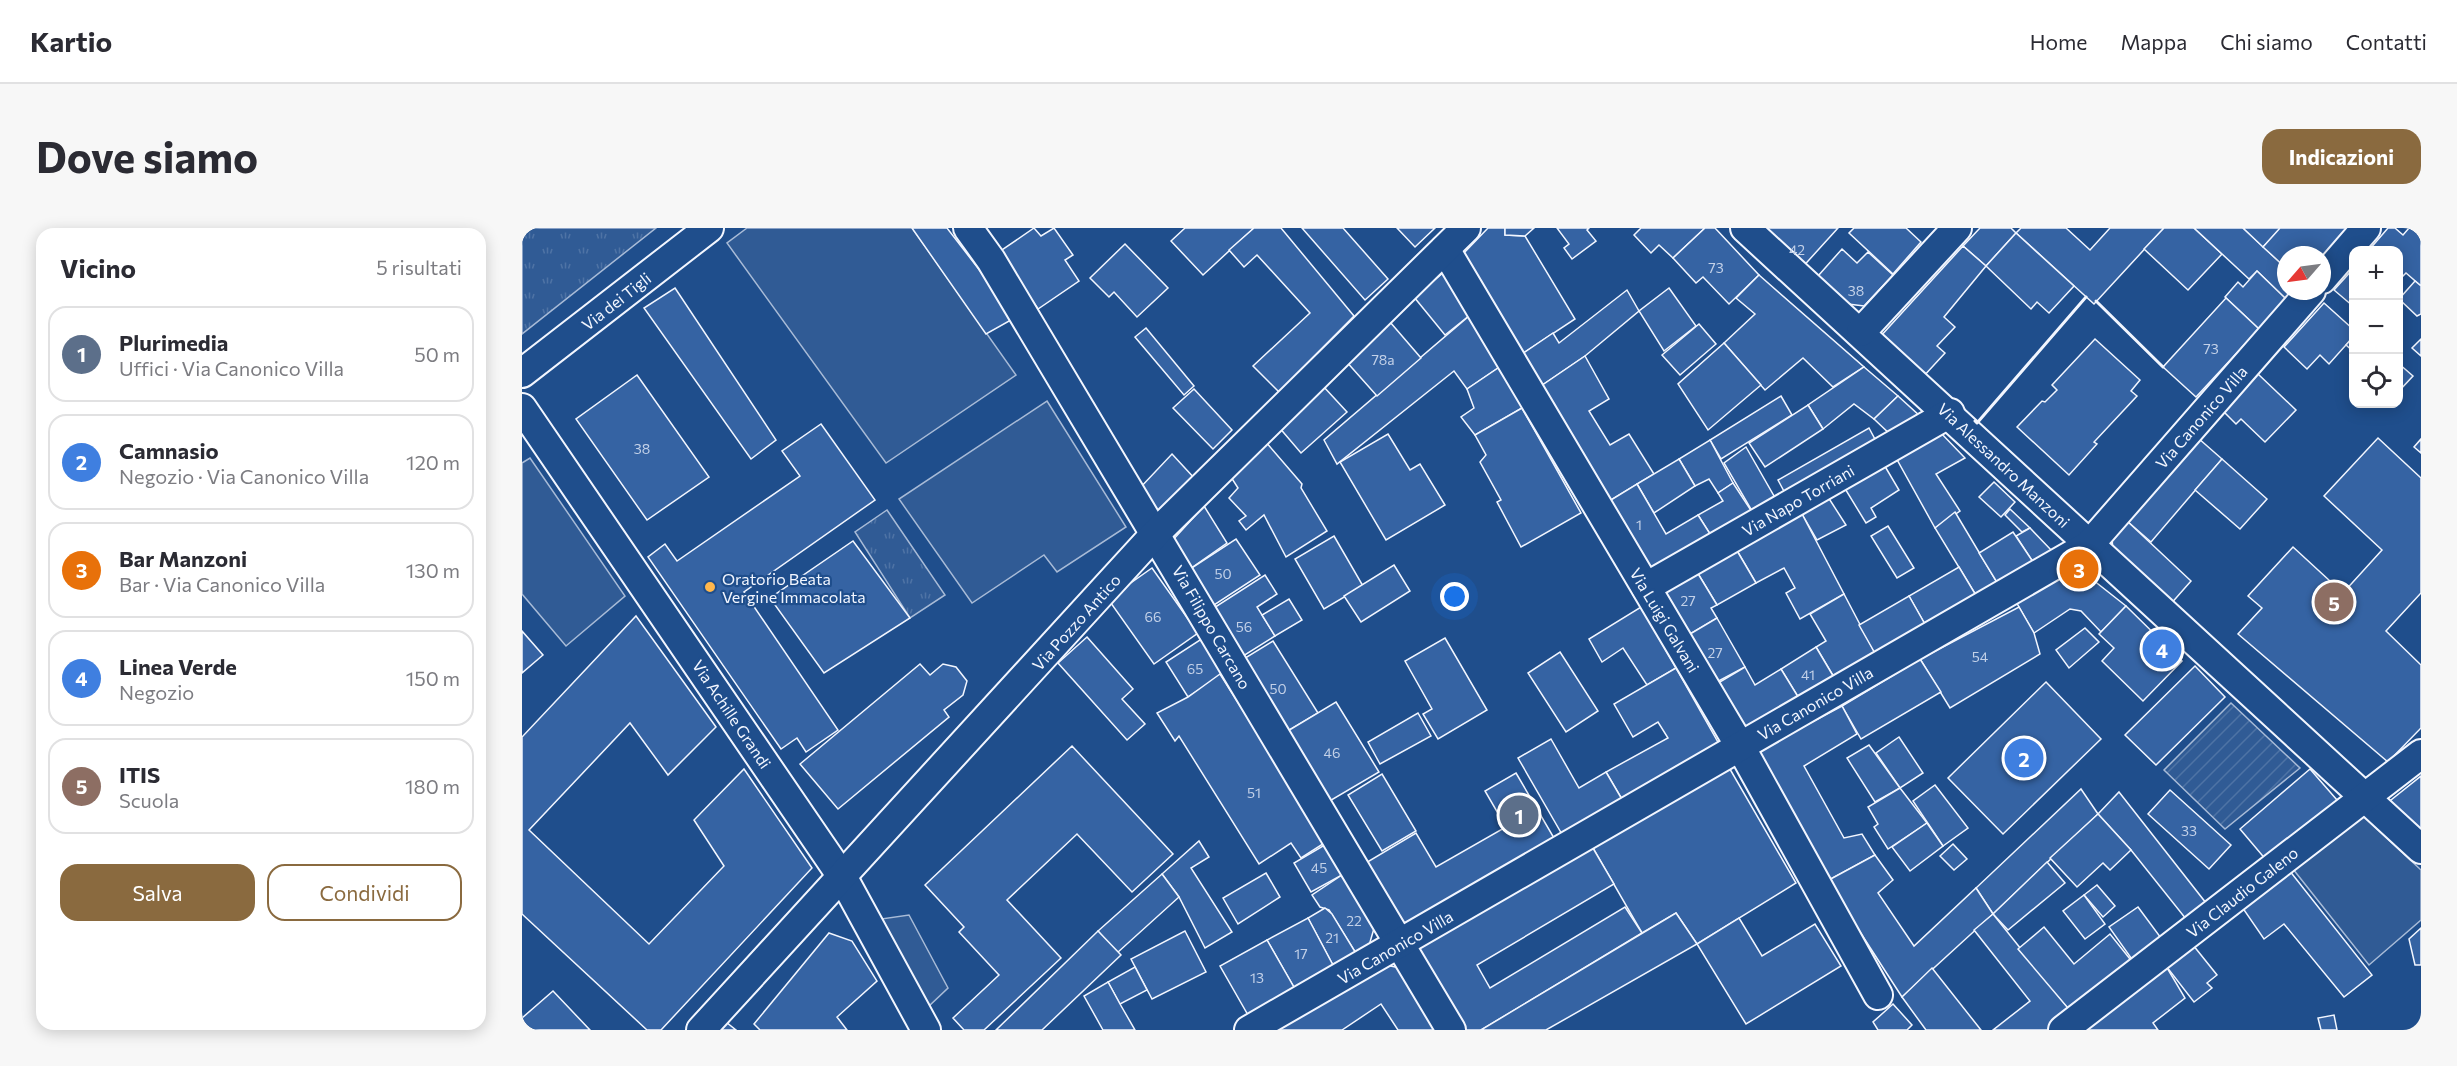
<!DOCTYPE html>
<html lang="it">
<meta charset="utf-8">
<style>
body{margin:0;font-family:Commissioner,sans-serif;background:#f7f7f7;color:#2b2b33}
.controls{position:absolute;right:18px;top:18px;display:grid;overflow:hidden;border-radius:12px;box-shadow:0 3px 15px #0003}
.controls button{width:54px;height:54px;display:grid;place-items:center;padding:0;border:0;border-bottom:2px solid #e1e1e2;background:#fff;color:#2b2b33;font:30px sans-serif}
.compass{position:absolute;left:1755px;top:18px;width:54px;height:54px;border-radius:50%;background:#fff;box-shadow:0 3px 15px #0003;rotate:242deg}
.you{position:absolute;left:933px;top:369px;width:21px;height:21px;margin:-15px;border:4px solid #fff;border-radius:50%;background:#1a73e8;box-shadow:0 0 0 9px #1a73e833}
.badge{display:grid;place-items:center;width:39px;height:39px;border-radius:50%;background:#8a6a3f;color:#fff;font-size:20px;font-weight:700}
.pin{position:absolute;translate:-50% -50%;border:3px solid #fff;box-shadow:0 2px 6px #0006}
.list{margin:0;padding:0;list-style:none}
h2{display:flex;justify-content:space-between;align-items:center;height:78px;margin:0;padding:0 24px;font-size:26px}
h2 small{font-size:20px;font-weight:400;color:#7c7c81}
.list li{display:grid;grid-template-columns:39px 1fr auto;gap:18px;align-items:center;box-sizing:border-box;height:96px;margin:0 12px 12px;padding:0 12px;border:2px solid #e1e1e2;border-radius:18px}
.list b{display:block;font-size:22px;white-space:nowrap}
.list p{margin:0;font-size:20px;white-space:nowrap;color:#7c7c81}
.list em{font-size:20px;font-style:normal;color:#7c7c81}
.actions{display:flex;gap:12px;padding:18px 24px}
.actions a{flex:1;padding:14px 0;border:2px solid #8a6a3f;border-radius:18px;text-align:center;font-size:21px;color:#8a6a3f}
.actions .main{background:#8a6a3f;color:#fff}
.icon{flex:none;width:33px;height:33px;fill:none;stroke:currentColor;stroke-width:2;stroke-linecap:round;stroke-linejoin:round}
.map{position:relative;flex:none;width:1899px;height:802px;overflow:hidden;border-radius:18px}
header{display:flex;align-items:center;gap:36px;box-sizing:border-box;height:84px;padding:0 30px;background:#fff;border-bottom:2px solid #e1e1e2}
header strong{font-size:28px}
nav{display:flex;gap:33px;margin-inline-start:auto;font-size:21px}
.intro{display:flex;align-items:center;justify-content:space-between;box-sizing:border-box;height:144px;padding:0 36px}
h1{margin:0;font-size:42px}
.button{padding:15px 27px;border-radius:18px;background:#8a6a3f;color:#fff;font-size:21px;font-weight:700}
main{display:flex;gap:36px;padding:0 36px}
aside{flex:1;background:#fff;border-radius:18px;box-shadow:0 3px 15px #0003}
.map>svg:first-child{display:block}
.grass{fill:url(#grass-tufts);stroke:#a8bbd7;stroke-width:1.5}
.garden{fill:url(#garden-furrows);stroke:#a8bbd7;stroke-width:1.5}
.built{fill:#305b95;stroke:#a8bbd7;stroke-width:1.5}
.building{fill:#3563a3;stroke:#f2f6ff;stroke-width:1.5}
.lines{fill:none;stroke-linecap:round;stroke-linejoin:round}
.minor-casing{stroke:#f2f6ff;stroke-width:32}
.minor{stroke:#1f4e8c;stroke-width:28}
.wall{stroke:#f2f6ff;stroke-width:3}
.poi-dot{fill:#ffb74d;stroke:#1f4e8c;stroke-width:2}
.labels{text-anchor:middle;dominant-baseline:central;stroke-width:4.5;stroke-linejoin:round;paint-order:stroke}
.number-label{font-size:14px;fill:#c3d1e8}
.street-label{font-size:16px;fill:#f2f6ff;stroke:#1f4e8c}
.poi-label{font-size:16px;fill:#f2f6ff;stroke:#1f4e8c;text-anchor:start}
</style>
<header>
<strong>Kartio</strong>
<nav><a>Home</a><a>Mappa</a><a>Chi siamo</a><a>Contatti</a></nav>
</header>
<div class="intro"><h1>Dove siamo</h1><a class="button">Indicazioni</a></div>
<main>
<aside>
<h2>Vicino<small>5 risultati</small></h2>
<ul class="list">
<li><span class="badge" style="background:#5c6f8a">1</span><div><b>Plurimedia</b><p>Uffici · Via Canonico Villa</p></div><em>50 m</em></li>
<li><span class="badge" style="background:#3f7fe0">2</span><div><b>Camnasio</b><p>Negozio · Via Canonico Villa</p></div><em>120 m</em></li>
<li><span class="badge" style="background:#e8710a">3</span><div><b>Bar Manzoni</b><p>Bar · Via Canonico Villa</p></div><em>130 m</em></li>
<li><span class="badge" style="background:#3f7fe0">4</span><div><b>Linea Verde</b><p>Negozio</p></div><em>150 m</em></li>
<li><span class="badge" style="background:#8d6e63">5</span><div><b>ITIS</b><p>Scuola</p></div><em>180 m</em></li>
</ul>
<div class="actions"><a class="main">Salva</a><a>Condividi</a></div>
</aside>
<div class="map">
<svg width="1899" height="802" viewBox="0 0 1899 802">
<defs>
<pattern id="grass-tufts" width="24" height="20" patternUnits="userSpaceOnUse" patternTransform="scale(1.5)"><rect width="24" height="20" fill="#305b95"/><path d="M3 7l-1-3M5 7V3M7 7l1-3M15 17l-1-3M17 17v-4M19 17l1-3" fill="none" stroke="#4e73a5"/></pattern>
<pattern id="garden-furrows" width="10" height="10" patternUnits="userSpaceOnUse" patternTransform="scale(1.5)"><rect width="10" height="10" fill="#305b95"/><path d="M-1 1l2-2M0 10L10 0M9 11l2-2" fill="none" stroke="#4e73a5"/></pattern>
</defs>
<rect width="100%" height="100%" fill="#1f4e8c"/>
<!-- grass -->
<g class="grass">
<polygon points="0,0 134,0 0,106"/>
<polygon points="365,282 423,367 388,390 333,304"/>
</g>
<!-- garden -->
<polygon class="garden" points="1709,475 1778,540 1703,601 1642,542"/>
<!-- built -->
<g class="built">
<polygon points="225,0 390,0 494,147 364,235 205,15"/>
<polygon points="525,173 604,299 535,344 522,327 450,375 377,271"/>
<polygon points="8,230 103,368 44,418 0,366 0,235"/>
<polygon points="1838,585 1899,642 1899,692 1847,737 1771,641"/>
<polygon points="387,687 426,760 407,778 359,691"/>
</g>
<!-- building -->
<g class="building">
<polygon points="390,0 425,0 459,44 489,92 464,106"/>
<polygon points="512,0 519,8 532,0 551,27 543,32 557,53 516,81 477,24"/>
<polygon points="663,0 732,0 681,47 649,13"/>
<polygon points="732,0 759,0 832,88 757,164 731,138 788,85 735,27 722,39 707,22"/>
<polygon points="780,0 821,0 866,51 843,72"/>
<polygon points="875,0 913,0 893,19"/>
<polygon points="966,0 983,0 983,7 1003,8 1053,91 1000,126 940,27"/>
<polygon points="983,0 1012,0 1003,8 983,7"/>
<polygon points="1035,0 1067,0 1065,2 1074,13 1050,31 1042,20 1047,16"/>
<polygon points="1119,0 1183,0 1151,30 1137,17 1129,25 1112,7"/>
<polygon points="1183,0 1193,0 1237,47 1207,76 1181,49 1174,55 1151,30"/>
<polygon points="1230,0 1316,0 1277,43"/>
<polygon points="1332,0 1384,0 1399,14 1371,46 1327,5"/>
<polygon points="1458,0 1489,0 1494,5 1464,38 1441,18"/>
<polygon points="1499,0 1544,0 1568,22 1588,0 1642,0 1572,76 1494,5"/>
<polygon points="1642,0 1672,0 1700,26 1666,62 1622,21"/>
<polygon points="1672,0 1721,0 1764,40 1764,63 1772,63 1764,71 1735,43 1727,51"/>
<polygon points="1721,0 1757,0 1758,1 1741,19"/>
<polygon points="1758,0 1830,0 1800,32 1800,27 1764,27 1764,40 1741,19"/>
<polygon points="1866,0 1873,0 1881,7 1887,0 1899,0 1899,58 1884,45 1876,53 1876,22 1847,22"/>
<polygon points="1494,5 1552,58 1527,85 1515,74 1509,81 1464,38"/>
<polygon points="603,16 646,60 615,89 592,64 587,69 568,50"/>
<polygon points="1441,18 1464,38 1422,89 1433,99 1415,118 1423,125 1400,150 1357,110"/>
<polygon points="1320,21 1335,35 1346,24 1371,47 1342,78 1326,76 1296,48"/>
<polygon points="1832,40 1832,79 1812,62"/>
<polygon points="1735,43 1764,71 1737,101 1703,69 1716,54 1721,59"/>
<polygon points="922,44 953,83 923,107 892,69"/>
<polygon points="1237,47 1342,139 1311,159 1281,130 1243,162 1202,115 1233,86 1214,70"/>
<polygon points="1893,53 1899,58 1899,86 1895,88 1877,71"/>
<polygon points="153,60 254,212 229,231 122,80"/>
<polygon points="1147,60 1174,98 1142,123 1117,83"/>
<polygon points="1105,62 1117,83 1063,128 1016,160 1000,126 1031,105 1037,115"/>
<polygon points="1704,70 1737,101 1674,169 1641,139"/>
<polygon points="1802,75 1832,102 1832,108 1807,136 1798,127 1785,141 1762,119"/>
<polygon points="953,83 982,136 945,161 932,143 815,236 802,212"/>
<polygon points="868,94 899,130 855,168 823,132"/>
<polygon points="1177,96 1194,116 1158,147 1140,127"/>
<polygon points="624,100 672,158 662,167 613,109"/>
<polygon points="1832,108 1832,124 1824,117"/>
<polygon points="1573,111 1618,152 1609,163 1615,168 1572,214 1575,216 1547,247 1495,199 1520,173 1523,174 1535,162 1530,157"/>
<polygon points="1899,111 1899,128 1890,120"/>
<polygon points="1202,115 1239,157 1186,202 1156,156"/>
<polygon points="1063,128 1087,171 1067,183 1088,217 1107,206 1132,246 1084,275 1016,160"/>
<polygon points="1876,135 1891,148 1876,164"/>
<polygon points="982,136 1000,180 953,207 939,189 952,180 945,161"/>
<polygon points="1342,139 1376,168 1352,191 1332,176 1301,201 1286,177"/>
<polygon points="1736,146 1774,182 1743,214 1719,191 1714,196 1701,183"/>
<polygon points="115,147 187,249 125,292 54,191"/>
<polygon points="801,158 825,184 779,225 756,198"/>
<polygon points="672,161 710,202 691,221 651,180"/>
<polygon points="1259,168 1270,187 1199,231 1188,212"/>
<polygon points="1376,168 1399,189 1370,208 1352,191"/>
<polygon points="1286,177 1301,201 1243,239 1227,215"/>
<polygon points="1000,180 1059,285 999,319 975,274 979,272 958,234 964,227 953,207"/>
<polygon points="299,196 353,272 222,364 316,502 284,524 275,510 259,521 126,329 143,316 155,333 278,248 260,223"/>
<polygon points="1347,200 1355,215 1264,267 1256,252"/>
<polygon points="1417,203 1443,230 1414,246 1438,283 1413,300 1373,228"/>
<polygon points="866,206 888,242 898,236 923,277 864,312 818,234"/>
<polygon points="1676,210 1700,231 1629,314 1605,293"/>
<polygon points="1856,210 1899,250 1899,365 1864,403 1899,437 1899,500 1866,534 1716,406 1740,380 1726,368 1771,319 1821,365 1860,322 1802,268"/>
<polygon points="1899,211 1899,225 1892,219"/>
<polygon points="1188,212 1211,255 1196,265 1187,251 1173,258 1157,231"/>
<polygon points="743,213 780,256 779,260 805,303 764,329 742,287 724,302 717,293 724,288 707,270 716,260 707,246"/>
<polygon points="1224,219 1256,275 1233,288 1202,235"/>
<polygon points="650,226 674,252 636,290 616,262"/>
<polygon points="1157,231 1173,258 1132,285 1115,256"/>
<polygon points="1700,231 1745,271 1718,301 1673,262"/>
<polygon points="1361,235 1377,262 1349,280 1354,289 1344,295 1322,259"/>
<polygon points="1472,254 1493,274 1479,289 1457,269"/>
<polygon points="1211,255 1230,284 1190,309 1176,287 1201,273 1196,265"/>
<polygon points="1115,256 1144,306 1176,287 1190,309 1128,351 1084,275"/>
<polygon points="1306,269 1324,297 1295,312 1280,286"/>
<polygon points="682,278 705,315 665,343 649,314"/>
<polygon points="1488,281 1508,300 1500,304 1483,287"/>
<polygon points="1433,284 1476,356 1455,369 1413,300"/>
<polygon points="1280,286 1322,366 1278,391 1264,365 1273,360 1262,340 1234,355 1214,321"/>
<polygon points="1605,293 1669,353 1647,378 1591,327 1590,308"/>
<polygon points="1366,298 1392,340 1375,350 1349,308"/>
<polygon points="1508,300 1532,325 1513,337 1494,308"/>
<polygon points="1491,304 1513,337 1476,356 1457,325"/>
<polygon points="812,308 841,358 802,381 773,331"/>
<polygon points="714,311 738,347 689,379 665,343"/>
<polygon points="331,313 388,390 302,445 248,370"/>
<polygon points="1214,321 1234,355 1195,377 1175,344"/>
<polygon points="872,337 888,363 839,394 822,368"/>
<polygon points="1437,339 1455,369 1404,398 1387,368"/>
<polygon points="630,340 676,405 632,436 586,371"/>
<polygon points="1542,341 1557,341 1604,378 1579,404 1559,383 1548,381 1512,405 1493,372"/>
<polygon points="1175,344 1195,377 1189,380 1195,390 1163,409 1137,366"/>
<polygon points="743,347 755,366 735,379 753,408 718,430 687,383"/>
<polygon points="1322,366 1354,427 1313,451 1294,419 1304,413 1288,386"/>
<polygon points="1387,368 1404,398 1354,427 1337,397"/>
<polygon points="767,371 780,392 753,408 740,387"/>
<polygon points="1604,378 1660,433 1621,473 1580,433 1592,420 1577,406"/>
<polygon points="1119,379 1154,440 1125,457 1101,420 1080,434 1067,411"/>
<polygon points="1497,379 1512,405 1518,426 1428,480 1398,431"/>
<polygon points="114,388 194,499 146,547 108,495 7,602 127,716 202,638 172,592 222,541 290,640 139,802 125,802 0,686 0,509"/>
<polygon points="1195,390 1223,439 1191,456 1163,409"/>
<polygon points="1563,400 1577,414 1547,440 1534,422"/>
<polygon points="0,403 21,427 0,445"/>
<polygon points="565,409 611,461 600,471 623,496 605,512 536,435"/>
<polygon points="681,410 703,445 666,469 644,434"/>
<polygon points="923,410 965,482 916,511 901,486 910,481 883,433"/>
<polygon points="751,413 796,485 764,504 715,435"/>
<polygon points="1294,419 1313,451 1278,472 1259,441"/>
<polygon points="1038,424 1076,483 1044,504 1006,445"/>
<polygon points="1398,431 1419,464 1339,511 1320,478"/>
<polygon points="398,436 408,447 421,436 434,439 445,453 441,467 422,482 427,489 316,581 278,536"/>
<polygon points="1673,438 1703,469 1634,537 1603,507"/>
<polygon points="1223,439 1233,457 1259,441 1278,472 1220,506 1191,458"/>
<polygon points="1154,440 1197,516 1101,573 1084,544 1146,510 1136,494 1111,509 1092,476"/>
<polygon points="698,446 804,614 779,630 769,615 737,636 657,508 653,513 635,485 666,469"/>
<polygon points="1524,454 1579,511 1481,606 1426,550"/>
<polygon points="814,474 857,544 806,574 764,504"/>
<polygon points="1320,478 1335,506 1282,538 1322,610 1340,606 1353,627 1305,653 1232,525"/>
<polygon points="896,485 909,508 858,536 846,514"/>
<polygon points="1377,509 1401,545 1378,560 1354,525"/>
<polygon points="1029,511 1057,560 1084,544 1101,573 1041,608 996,530"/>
<polygon points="1347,517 1378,560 1353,574 1325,530"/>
<polygon points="550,518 651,626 610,664 555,606 485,672 539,730 462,802 442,802 431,790 477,747 437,704 442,699 403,657"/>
<polygon points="1205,536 1274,655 1175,716 1154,685 1120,705 1068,615"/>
<polygon points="1788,541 1815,572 1745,633 1718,601"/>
<polygon points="994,545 1032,610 879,700 842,636 894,605 914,639 984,599 963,563"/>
<polygon points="860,546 894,603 860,623 826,567"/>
<polygon points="1899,548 1899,608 1864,576"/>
<polygon points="1413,557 1446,600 1421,618 1391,573"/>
<polygon points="1378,560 1405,595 1366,621 1352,599 1356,596 1346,579"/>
<polygon points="1559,561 1576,586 1471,686 1454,660"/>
<polygon points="1648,562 1709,617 1687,641 1626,586"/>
<polygon points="1597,564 1684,675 1664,691 1609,622 1576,586"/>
<polygon points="1576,586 1609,622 1588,642 1581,635 1555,659 1528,630"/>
<polygon points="1405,595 1421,618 1388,643 1370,619"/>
<polygon points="677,613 687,629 669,640 710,704 683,720 657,669 640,646"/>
<polygon points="806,615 820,647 789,664 772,635"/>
<polygon points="1068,615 1092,656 955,737 968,760 1103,679 1120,705 959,802 943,802 894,719"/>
<polygon points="1431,616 1445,631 1432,642 1418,628"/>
<polygon points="1353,627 1371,652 1356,665 1392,718 1454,660 1471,686 1380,769 1305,653"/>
<polygon points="1525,634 1543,655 1486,702 1471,686"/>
<polygon points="1767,642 1850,747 1822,769 1762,696 1742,711 1720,679"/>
<polygon points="744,645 758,669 716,696 701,670"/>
<polygon points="640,646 657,669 595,725 576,703"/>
<polygon points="820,647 853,697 846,721 835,727 807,682 798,679 790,667"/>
<polygon points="1575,657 1593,678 1581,689 1562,667"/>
<polygon points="1562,667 1583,696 1563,711 1541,683"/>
<polygon points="1616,679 1642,714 1614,737 1587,699"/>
<polygon points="803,680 810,686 835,727 812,739 786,690"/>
<polygon points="1154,685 1175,716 1024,802 959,802"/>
<polygon points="1471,686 1551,786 1530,802 1471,802 1508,773 1452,702"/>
<polygon points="786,690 812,739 773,761 745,712"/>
<polygon points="1217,690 1240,728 1293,696 1319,738 1224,796 1175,716"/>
<polygon points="1522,699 1552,736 1588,706 1612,736 1551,786 1496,721"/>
<polygon points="1899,700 1899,737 1893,737 1887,711"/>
<polygon points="576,703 599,727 520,802 474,802"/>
<polygon points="663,703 684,744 630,771 609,731"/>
<polygon points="307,705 330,713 355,753 315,789 325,802 238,802 232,796"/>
<polygon points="745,712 773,761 726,787 698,738"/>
<polygon points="1671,717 1695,747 1685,755 1690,760 1672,774 1644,738"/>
<polygon points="854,735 883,741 919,802 876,802 859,776 820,802 745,802"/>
<polygon points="1644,738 1663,770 1631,795 1636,802 1556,802"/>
<polygon points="613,739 625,762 598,776 586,754"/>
<polygon points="1410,740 1459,802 1404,802 1380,769"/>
<polygon points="586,754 598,776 613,802 581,802 562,768"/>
<polygon points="31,763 68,802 0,802 0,790"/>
<polygon points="1371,776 1390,797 1385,802 1356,802 1351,794"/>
<polygon points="1812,787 1815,802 1799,802 1796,790"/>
<polygon points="204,794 214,802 197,802"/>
</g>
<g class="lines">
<!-- minor casing -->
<g class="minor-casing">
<g id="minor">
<polyline points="446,0 469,32 929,802"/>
<polyline points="1223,0 1899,621"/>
<polyline points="923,21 1218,518 1356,767"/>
<polyline points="1800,51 1844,0"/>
<polyline points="1339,104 1435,0"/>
<polyline points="0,145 187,0"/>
<polyline points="0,180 321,650 404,802"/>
<polyline points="1124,359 1428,185"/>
<polyline points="179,802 634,305 944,0"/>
<polyline points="727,802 1567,317 1789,63"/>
<polyline points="1541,802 1899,526"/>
</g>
</g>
<!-- minor -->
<use href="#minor" class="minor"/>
<!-- wall -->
<g class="wall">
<polyline points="1574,73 1641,139"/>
<polyline points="1453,193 1455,195 1564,69"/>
</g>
</g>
<!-- markers -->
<circle class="poi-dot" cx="188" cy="359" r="6"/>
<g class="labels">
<!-- number labels -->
<g class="number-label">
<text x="1275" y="21">42</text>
<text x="1194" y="39">73</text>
<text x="1334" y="62">38</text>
<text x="1689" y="120">73</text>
<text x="861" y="131">78a</text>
<text x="120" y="220">38</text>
<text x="1117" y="296">1</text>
<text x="701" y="345">50</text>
<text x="1166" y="372">27</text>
<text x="631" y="388">66</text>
<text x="722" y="398">56</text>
<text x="1193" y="424">27</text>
<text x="1458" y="428">54</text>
<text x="673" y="440">65</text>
<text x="1286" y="446">41</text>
<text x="756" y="460">50</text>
<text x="810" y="524">46</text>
<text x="732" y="564">51</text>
<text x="1667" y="602">33</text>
<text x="797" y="639">45</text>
<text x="832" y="692">22</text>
<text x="810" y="709">21</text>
<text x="779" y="725">17</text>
<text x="735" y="749">13</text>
</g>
<!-- street labels -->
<g class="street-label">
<text transform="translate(94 73) rotate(-38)">Via dei Tigli</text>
<text transform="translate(1679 189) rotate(-49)">Via Canonico Villa</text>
<text transform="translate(1482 237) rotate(43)">Via Alessandro Manzoni</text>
<text transform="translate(1276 272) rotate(-30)">Via Napo Torriani</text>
<text transform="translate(1143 392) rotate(59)">Via Luigi Galvani</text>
<text transform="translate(554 394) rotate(-48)">Via Pozzo Antico</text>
<text transform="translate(690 399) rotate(60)">Via Filippo Carcano</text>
<text transform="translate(1293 475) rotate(-30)">Via Canonico Villa</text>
<text transform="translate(210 486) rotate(56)">Via Achille Grandi</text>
<text transform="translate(1720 664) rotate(-38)">Via Claudio Galeno</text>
<text transform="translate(873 719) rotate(-30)">Via Canonico Villa</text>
</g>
<!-- poi labels -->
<g class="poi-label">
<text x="200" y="350">Oratorio Beata<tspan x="200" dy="18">Vergine Immacolata</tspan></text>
</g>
</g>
</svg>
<div class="controls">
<button>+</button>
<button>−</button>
<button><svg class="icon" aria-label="locate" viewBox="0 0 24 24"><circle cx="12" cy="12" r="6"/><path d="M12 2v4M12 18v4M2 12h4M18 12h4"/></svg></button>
</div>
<svg class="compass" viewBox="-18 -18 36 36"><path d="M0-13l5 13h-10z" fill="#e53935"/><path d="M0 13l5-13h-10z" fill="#7c7c81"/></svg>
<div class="you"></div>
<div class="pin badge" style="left:997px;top:587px;background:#5c6f8a">1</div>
<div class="pin badge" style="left:1502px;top:530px;background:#3f7fe0">2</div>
<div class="pin badge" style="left:1557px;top:341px;background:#e8710a">3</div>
<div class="pin badge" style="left:1640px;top:421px;background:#3f7fe0">4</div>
<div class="pin badge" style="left:1812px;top:374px;background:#8d6e63">5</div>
</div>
</main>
